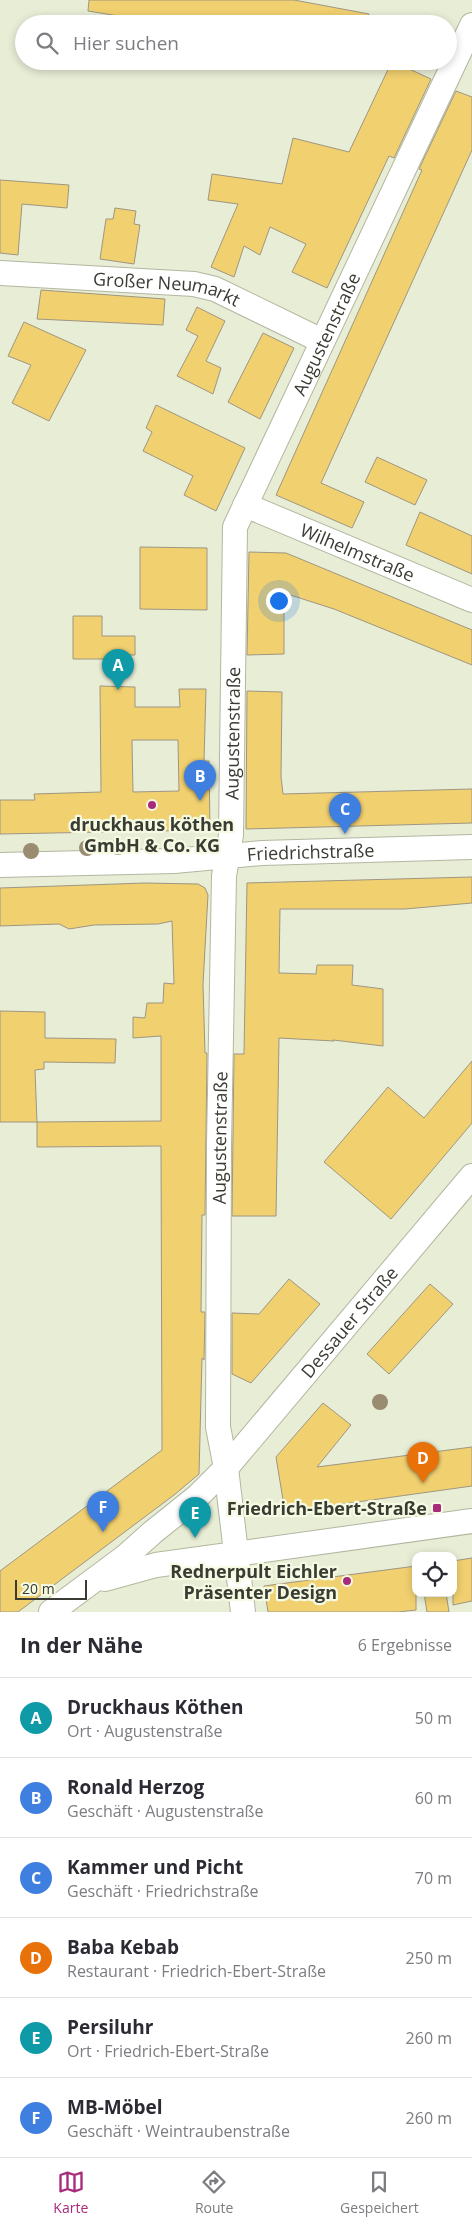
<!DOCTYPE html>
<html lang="de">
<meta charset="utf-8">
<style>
body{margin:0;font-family:"Open Sans",sans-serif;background:#f2f2f3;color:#2b2b33}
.controls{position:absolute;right:15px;bottom:15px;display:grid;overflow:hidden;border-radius:10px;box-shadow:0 2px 8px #0003}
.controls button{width:45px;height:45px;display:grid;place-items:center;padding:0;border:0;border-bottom:1px solid #e1e1e2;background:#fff;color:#2b2b33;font:25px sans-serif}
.scale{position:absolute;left:15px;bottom:12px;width:72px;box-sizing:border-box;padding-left:5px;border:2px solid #3a3c33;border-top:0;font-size:14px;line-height:18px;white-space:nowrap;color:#3a3c33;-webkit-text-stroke:4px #f5fae3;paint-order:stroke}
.you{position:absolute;left:278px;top:600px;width:18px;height:18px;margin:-12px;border:4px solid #fff;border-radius:50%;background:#1a73e8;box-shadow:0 0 0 8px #1a73e833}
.badge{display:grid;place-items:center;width:32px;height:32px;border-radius:50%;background:#a82a7a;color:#fff;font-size:16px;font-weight:700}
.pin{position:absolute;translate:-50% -41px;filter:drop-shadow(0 1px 2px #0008)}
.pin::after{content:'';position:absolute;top:26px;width:18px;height:15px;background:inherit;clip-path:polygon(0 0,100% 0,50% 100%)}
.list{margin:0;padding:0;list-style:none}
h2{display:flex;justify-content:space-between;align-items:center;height:65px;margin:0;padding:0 20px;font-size:21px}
h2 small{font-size:16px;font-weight:400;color:#7c7c81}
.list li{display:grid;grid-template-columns:32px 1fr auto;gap:15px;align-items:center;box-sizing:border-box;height:80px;padding:0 20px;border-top:1px solid #e1e1e2}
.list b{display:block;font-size:19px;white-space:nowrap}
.list p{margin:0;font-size:16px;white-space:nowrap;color:#7c7c81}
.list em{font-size:16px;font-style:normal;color:#7c7c81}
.icon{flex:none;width:28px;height:28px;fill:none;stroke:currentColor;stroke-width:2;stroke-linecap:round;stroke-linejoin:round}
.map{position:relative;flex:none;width:472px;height:1612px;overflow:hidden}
.search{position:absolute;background:#fff;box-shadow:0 2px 8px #0003;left:15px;right:15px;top:15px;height:55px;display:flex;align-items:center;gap:12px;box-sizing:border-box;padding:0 18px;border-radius:28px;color:#7c7c81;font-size:19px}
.sheet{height:545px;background:#fff}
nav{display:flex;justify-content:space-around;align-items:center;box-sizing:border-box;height:70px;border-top:1px solid #e1e1e2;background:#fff;font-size:14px;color:#7c7c81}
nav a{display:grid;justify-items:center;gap:2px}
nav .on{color:#a82a7a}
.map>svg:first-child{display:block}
.building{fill:#f1d070;stroke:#9e9681;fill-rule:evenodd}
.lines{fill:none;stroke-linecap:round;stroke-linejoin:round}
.minor-casing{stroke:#b2b7a0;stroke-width:26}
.minor{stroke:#fff;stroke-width:24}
.tree{fill:#9a8c71}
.poi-dot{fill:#a82a7a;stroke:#f5fae3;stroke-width:2}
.labels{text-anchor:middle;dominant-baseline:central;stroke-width:4.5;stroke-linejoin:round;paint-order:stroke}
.street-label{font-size:18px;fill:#3a3c33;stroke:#f5fae3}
.poi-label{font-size:18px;font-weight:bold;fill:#3a3c33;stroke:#f5fae3;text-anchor:end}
</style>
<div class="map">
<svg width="472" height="1612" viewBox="0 0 472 1612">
<rect width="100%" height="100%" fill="#e8edd6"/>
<!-- building -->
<g class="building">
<polygon points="89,0 294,0 369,14 369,24 167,24 88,11"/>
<polygon points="392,61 431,79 394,158 389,156 327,288 292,272 306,244 270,227 260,255 244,246 234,277 211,267 238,204 208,200 212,174 282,184 293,138 349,152"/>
<polygon points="456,91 472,97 472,150 321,483 364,502 352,528 276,495 422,170 419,169"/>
<polygon points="0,180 69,185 67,208 22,204 18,255 0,253"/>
<polygon points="115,208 136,211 134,224 140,225 134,264 100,259 106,219 113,219"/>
<polygon points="41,290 165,299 163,325 37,319"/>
<polygon points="197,307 225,321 206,361 221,368 213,394 177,376 198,336 186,330"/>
<polygon points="24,322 86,350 49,421 12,403 31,365 8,356"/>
<polygon points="263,333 294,348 260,419 228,402"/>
<polygon points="156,405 245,448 216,511 184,495 193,476 143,451 152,432 146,428"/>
<polygon points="377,457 427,480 415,505 365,482"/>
<polygon points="420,512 472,536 472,574 406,545"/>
<polygon points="140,547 207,548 207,610 140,609"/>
<polygon points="249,552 286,553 472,630 472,665 334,609 284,593 284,654 247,655"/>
<polygon points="73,616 102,616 102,636 135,636 135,655 117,655 117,659 73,659"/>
<path d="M100,686L135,687V707H180L179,689H206L204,761H209L210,830L0,834V800H35L34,794L101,792ZM132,740H178L179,791L133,792Z"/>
<polygon points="247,691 282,692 281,777 283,794 472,789 472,823 246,829"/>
<polygon points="472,877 472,903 405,909 280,909 279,973 316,974 317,965 353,965 352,985 383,989 383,1046 333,1040 334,1041 279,1038 276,1216 232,1216 234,1054 244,1054 247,883"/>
<polygon points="145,883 198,884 205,888 208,895 203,984 205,1053 207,1053 205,1215 202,1215 201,1312 205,1312 204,1360 202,1358 199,1474 174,1495 18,1612 0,1612 0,1571 162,1450 161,1146 37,1147 37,1122 161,1121 161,1036 133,1038 133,1017 145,1018 147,1003 163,1003 164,983 174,984 172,921 158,924 94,925 69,929 59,924 0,926 0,888"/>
<polygon points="0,1011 45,1012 45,1038 116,1039 115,1063 44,1062 44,1069 35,1070 37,1122 0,1122"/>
<polygon points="472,1061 472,1123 391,1219 324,1162 388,1087 424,1118"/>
<polygon points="289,1279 320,1304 251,1383 232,1374 232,1313 259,1314"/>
<polygon points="430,1284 453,1304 389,1374 367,1354"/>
<polygon points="323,1403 351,1425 317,1467 472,1447 472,1486 285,1512 276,1457"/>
<polygon points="472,1558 472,1601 453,1605 453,1561"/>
<polygon points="416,1566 416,1610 398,1612 268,1612 264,1586"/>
<polygon points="424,1593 446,1593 449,1612 427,1612"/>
</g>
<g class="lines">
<!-- minor casing -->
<g class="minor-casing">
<g id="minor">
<path id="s1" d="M0,273L194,284L215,289L322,341"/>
<path id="s2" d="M245,505L472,600"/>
<path id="s3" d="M0,865L174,861L262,853L472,847"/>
<polyline points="105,1579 156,1565 472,1521"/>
<path id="s4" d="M51,1612L125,1557L153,1532L198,1496L226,1468L472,1176"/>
<path id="s5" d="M243,1612L226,1468L218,1427L219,1144L224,876L231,835L235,527L472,25"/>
</g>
</g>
<!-- minor -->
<use href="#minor" class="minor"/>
</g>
<!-- trees -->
<g class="tree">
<circle cx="118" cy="847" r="8"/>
<circle cx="87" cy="848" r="8"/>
<circle cx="31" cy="851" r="8"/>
<circle cx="380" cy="1402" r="8"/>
</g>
<!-- markers -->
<g class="poi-dot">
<circle cx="152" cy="805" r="5"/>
<rect x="432" y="1503" width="10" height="10" rx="2.5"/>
<circle cx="347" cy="1581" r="5"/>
</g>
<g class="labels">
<!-- street labels -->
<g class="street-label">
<text stroke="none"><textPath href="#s1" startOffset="168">Großer Neumarkt</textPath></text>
<text stroke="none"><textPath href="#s5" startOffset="1301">Augustenstraße</textPath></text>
<text stroke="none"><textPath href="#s2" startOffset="122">Wilhelmstraße</textPath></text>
<text stroke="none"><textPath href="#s5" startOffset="881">Augustenstraße</textPath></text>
<text stroke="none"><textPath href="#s3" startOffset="311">Friedrichstraße</textPath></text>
<text stroke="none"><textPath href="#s5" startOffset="476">Augustenstraße</textPath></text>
<text stroke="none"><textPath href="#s4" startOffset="418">Dessauer Straße</textPath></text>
</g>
<!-- poi labels -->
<g class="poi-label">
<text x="152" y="824" text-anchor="middle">druckhaus köthen<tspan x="152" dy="21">GmbH &amp; Co. KG</tspan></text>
<text x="427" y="1508">Friedrich-Ebert-Straße</text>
<text x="337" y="1571">Rednerpult Eichler<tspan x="337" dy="21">Präsenter Design</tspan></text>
</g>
</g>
</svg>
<div class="controls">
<button><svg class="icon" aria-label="locate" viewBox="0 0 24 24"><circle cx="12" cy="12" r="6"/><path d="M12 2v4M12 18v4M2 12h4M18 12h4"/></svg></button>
</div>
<div class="scale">20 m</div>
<div class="you"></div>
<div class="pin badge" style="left:118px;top:690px;background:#0f9aa8">A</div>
<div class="pin badge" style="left:200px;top:801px;background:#3f7fe0">B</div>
<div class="pin badge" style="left:345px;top:834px;background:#3f7fe0">C</div>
<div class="pin badge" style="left:423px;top:1483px;background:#e8710a">D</div>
<div class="pin badge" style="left:195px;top:1538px;background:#0f9aa8">E</div>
<div class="pin badge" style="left:103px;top:1532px;background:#3f7fe0">F</div>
<div class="search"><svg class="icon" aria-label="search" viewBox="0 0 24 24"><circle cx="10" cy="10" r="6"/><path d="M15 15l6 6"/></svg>Hier suchen</div>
</div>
<section class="sheet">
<h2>In der Nähe<small>6 Ergebnisse</small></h2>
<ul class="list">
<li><span class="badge" style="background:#0f9aa8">A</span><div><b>Druckhaus Köthen</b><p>Ort · Augustenstraße</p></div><em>50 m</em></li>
<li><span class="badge" style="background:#3f7fe0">B</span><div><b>Ronald Herzog</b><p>Geschäft · Augustenstraße</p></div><em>60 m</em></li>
<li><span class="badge" style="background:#3f7fe0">C</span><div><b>Kammer und Picht</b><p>Geschäft · Friedrichstraße</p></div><em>70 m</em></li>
<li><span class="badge" style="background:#e8710a">D</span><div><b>Baba Kebab</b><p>Restaurant · Friedrich-Ebert-Straße</p></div><em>250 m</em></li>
<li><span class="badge" style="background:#0f9aa8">E</span><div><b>Persiluhr</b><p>Ort · Friedrich-Ebert-Straße</p></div><em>260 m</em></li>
<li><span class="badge" style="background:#3f7fe0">F</span><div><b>MB-Möbel</b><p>Geschäft · Weintraubenstraße</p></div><em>260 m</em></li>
</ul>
</section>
<nav>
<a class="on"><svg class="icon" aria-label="map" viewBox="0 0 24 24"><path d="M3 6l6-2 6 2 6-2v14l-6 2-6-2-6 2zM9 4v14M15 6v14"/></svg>Karte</a>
<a><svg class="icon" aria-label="directions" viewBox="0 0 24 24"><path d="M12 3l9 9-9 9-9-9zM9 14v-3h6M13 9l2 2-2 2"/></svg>Route</a>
<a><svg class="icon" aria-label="saved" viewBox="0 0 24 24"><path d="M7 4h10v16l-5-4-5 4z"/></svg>Gespeichert</a>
</nav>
